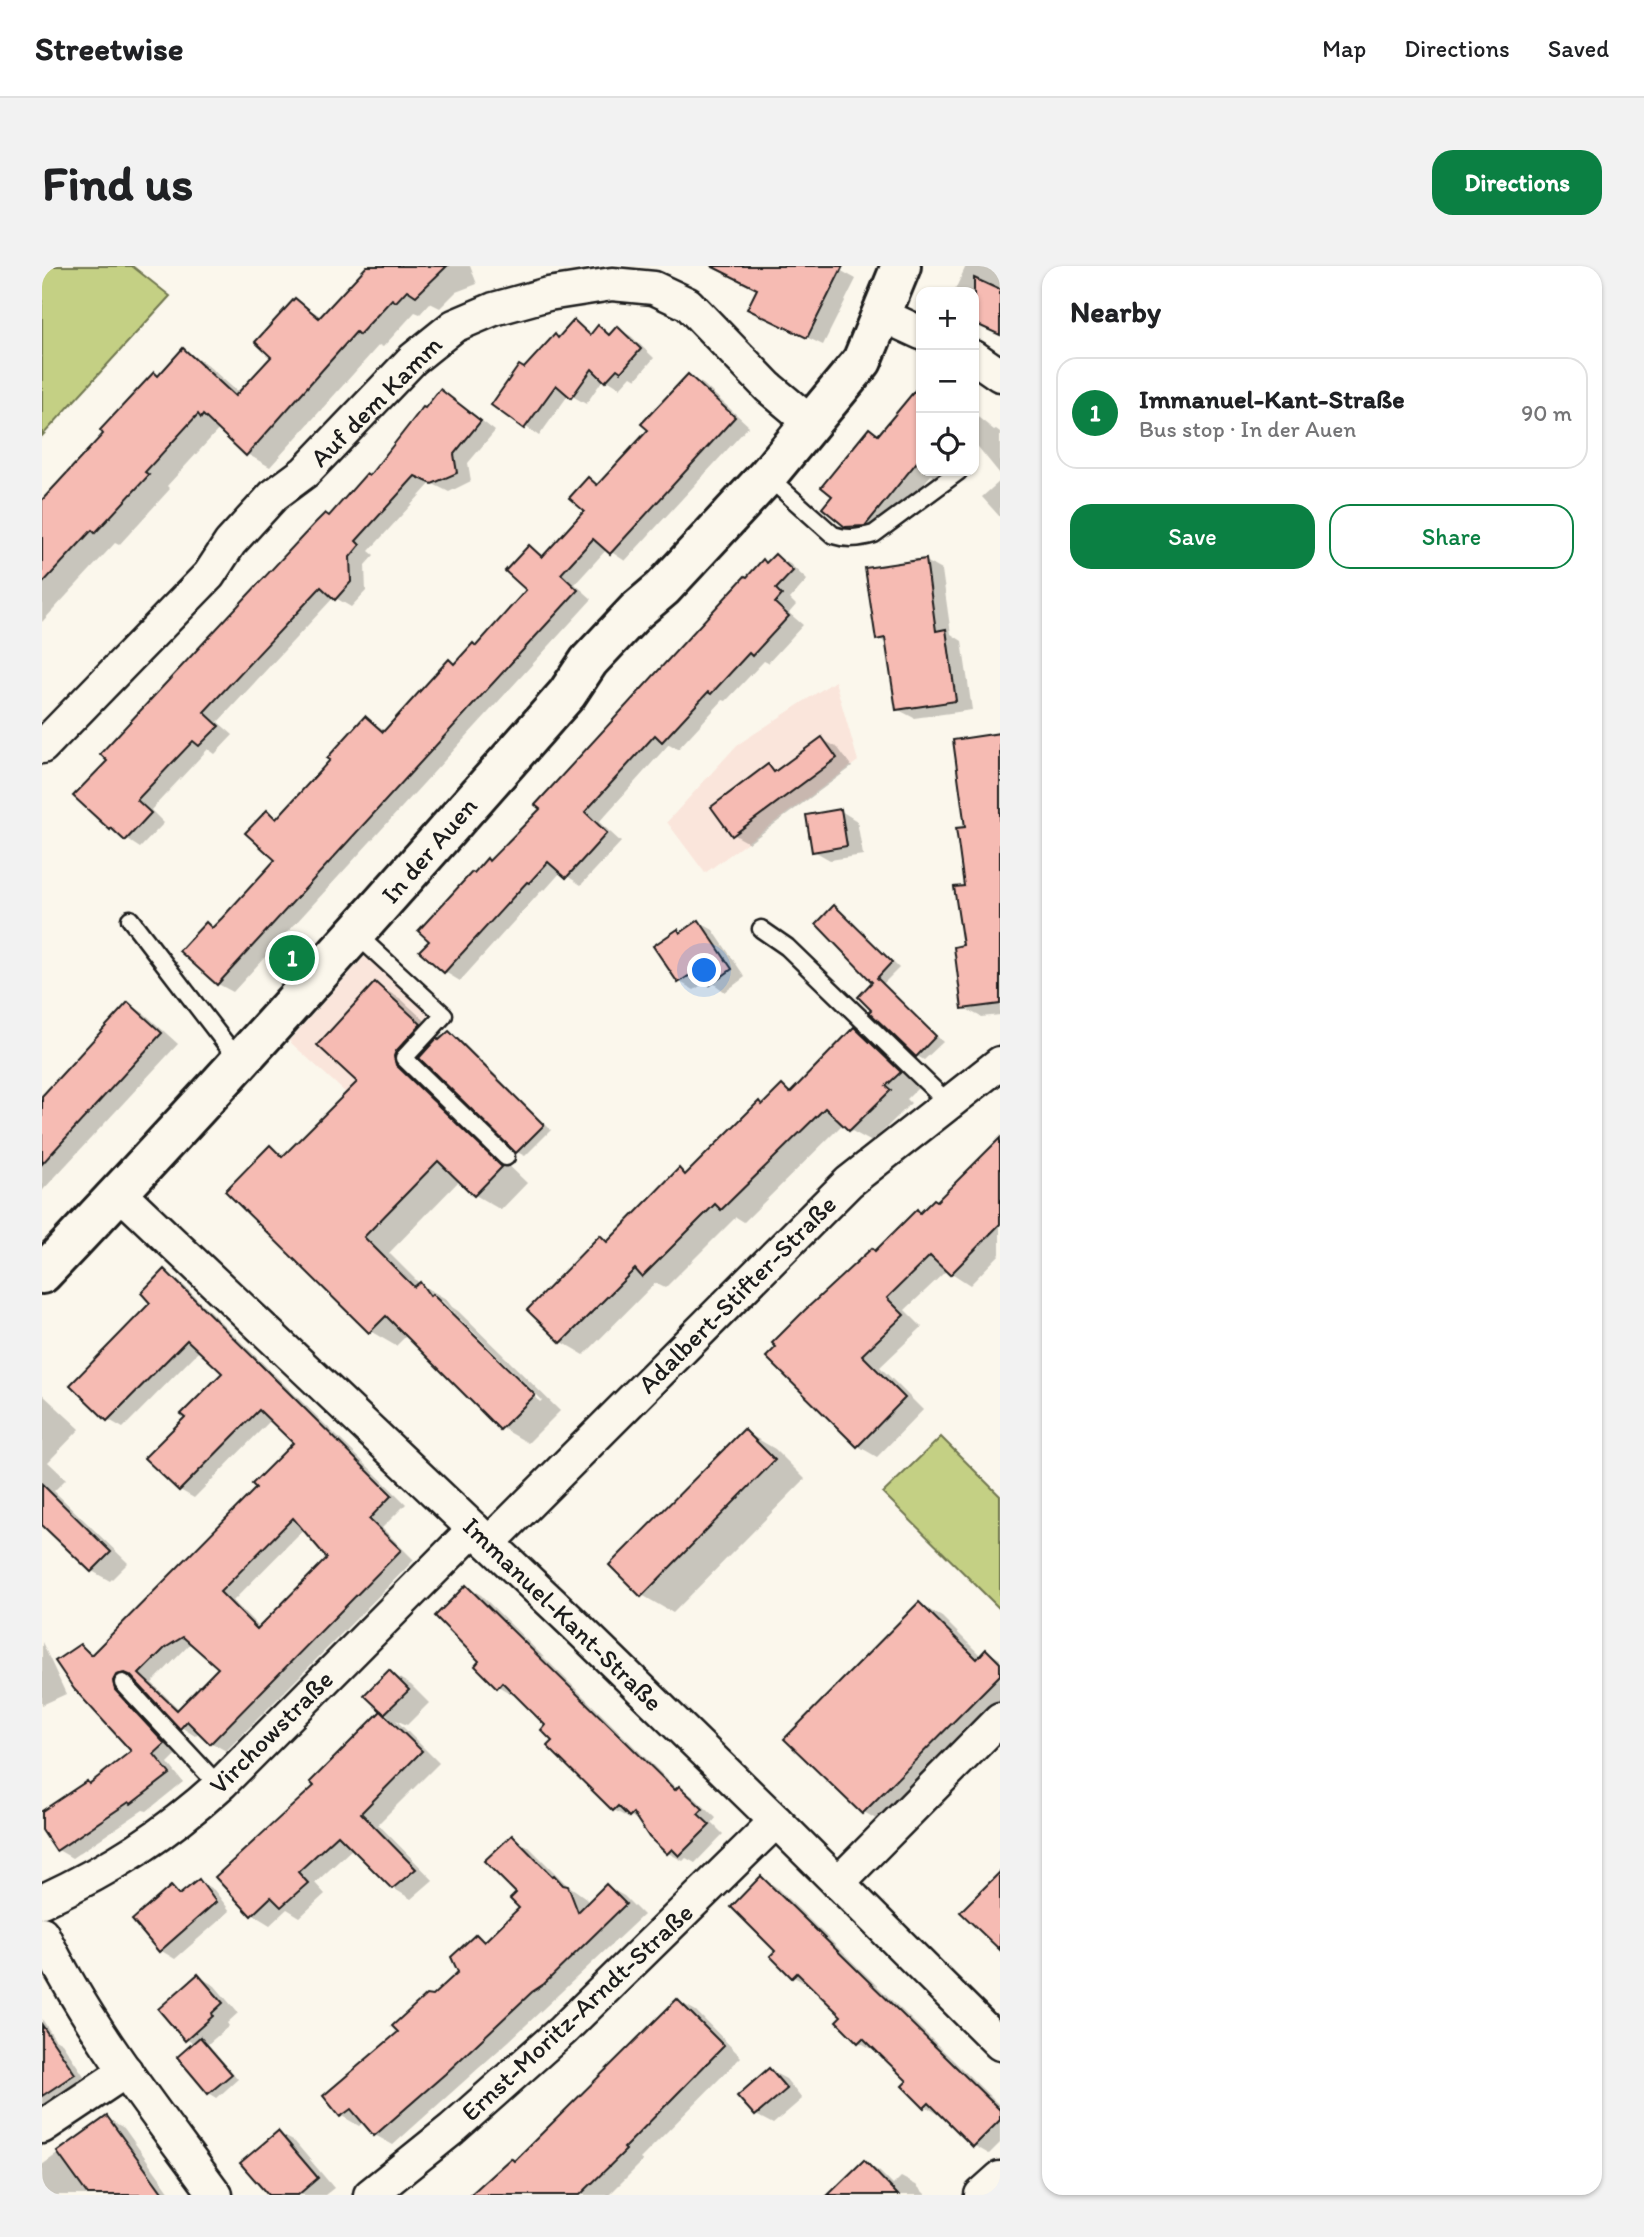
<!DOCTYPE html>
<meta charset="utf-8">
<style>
body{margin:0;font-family:Itim,sans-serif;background:#f2f2f2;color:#202124}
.controls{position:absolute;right:21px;top:21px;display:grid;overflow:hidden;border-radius:14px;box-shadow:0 2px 5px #0004}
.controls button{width:63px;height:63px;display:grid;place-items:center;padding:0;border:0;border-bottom:2px solid #e0e0e0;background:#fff;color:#202124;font:35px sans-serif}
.you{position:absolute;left:663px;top:705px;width:24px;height:24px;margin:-18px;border:5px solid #fff;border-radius:50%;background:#1a73e8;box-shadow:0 0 0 10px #1a73e833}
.badge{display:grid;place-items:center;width:46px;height:46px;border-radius:50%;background:#0b8043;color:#fff;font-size:23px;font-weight:700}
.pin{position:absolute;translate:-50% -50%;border:4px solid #fff;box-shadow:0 2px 7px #0006}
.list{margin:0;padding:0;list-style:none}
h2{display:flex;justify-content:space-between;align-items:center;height:91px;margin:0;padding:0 28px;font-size:30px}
h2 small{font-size:23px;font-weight:400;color:#757577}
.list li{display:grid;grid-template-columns:46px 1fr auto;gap:21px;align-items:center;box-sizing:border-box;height:112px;margin:0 14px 14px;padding:0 14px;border:2px solid #e0e0e0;border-radius:21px}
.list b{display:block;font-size:26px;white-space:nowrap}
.list p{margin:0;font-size:23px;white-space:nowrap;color:#757577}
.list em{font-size:23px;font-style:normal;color:#757577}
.actions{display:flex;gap:14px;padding:21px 28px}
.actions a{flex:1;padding:16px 0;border:2px solid #0b8043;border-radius:21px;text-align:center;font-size:24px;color:#0b8043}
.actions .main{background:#0b8043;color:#fff}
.icon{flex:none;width:38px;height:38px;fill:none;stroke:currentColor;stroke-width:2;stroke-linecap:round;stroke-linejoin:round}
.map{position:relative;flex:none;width:958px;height:1929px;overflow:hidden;border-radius:21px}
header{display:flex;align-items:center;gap:42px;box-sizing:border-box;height:98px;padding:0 35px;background:#fff;border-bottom:2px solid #e0e0e0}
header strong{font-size:33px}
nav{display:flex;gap:38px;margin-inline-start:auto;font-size:24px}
.intro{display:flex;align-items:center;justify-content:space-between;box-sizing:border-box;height:168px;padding:0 42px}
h1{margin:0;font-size:49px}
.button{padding:18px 32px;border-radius:21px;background:#0b8043;color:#fff;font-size:24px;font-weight:700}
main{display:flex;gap:42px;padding:0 42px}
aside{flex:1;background:#fff;border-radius:21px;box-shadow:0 2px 5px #0004}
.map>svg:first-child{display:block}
.built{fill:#fae5db}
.green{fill:#c4d084;stroke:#707650;stroke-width:2}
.shadow{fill:#0003;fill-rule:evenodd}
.building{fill:#f6bbb3;stroke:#1c1c1c;stroke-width:2;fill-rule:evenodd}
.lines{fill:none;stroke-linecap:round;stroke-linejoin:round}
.lane-casing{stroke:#1c1c1c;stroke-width:21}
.street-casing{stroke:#1c1c1c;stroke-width:37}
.secondary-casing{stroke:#1c1c1c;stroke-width:44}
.lane{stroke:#fbf7ec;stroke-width:16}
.street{stroke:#fbf7ec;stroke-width:32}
.secondary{stroke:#fbf7ec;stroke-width:38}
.labels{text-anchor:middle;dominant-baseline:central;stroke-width:5;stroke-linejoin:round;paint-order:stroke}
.street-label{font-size:26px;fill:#1c1c1c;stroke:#fbf7ec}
</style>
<header>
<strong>Streetwise</strong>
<nav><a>Map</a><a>Directions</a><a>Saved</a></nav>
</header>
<div class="intro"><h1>Find us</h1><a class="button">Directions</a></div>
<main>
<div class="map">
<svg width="958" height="1929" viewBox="0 0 958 1929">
<rect width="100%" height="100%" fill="#fbf7ec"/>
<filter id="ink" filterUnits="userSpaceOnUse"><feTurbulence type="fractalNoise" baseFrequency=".0143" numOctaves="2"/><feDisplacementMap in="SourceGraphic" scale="14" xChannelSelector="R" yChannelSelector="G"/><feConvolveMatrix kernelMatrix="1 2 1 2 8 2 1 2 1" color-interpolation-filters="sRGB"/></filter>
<g filter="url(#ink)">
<!-- built -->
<g class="built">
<polygon points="793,415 816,495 663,607 625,556 695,479"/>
<polygon points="325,688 389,747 321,822 304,827 247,775"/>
</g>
<!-- green -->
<g class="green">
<polygon points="0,0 90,0 128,30 0,170"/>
<polygon points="899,1171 958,1230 958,1343 841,1227"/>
</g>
<!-- shadow -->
<g class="shadow">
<polygon points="327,0 428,0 435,18 414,26 398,42 388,37 378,48 373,46 341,81 337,79 228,201 205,188 178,162 125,220 128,223 77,279 73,277 0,356 0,237 142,84 164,98 198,128 231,91 254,35 280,51"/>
<polygon points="670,0 797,0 796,3 814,13 781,79 723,51 717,23"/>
<polygon points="924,0 958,0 958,69 932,57 932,26 912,26"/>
<polygon points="532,56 550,68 557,61 570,69 575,63 589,70 612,92 594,113 589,110 578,122 562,112 544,138 527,128 497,170 451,138 483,104 517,73"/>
<polygon points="646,110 661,118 707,160 583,295 565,283 533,318 550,333 191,726 176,718 140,685 171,663 236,594 225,547 237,553 290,494 324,452 344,465 414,399 435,381 487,324 487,281 503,290 544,245 546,213 557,219 608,164"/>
<polygon points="879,120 879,205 906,205 898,214 889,209 840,268 821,270 804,260 837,170"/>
<polygon points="399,125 413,134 453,165 426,197 429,215 407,226 389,217 327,285 332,289 323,299 324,325 309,341 292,331 176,456 191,469 173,488 166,483 109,544 122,557 98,582 69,563 34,530 288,252 327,212"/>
<polygon points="932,148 952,164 954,163 958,166 958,208 932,176"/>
<polygon points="958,215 958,251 940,231"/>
<polygon points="733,290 748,298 765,314 748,333 754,339 747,347 761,359 726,397 722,395 684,435 681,434 636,483 627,478 557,556 579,576 539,619 519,606 503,624 501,623 418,715 403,706 380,685 389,674 432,609 448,596 500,543 705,313"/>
<polygon points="884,295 900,304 909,368 920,375 930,444 872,452 855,443 846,378 835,372"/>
<polygon points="958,469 958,749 939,751 922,742 925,562"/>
<polygon points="780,473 796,482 810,501 707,577 691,568 726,501 735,506"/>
<polygon points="799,545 815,555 821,589 788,594 772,585"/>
<polygon points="793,642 800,646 857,702 841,718 901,776 882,794 875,790"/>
<polygon points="657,656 671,664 703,711 683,726 667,714 652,724 638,716 636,665 640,667"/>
<path d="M333,718L359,733L402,772L407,767L415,771L509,864L483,890L475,886L384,796L380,800V816L485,917L459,944L433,929L418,914L347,987L378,1018L404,1033L410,1041L416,1045L518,1145L486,1177L460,1162L365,1069L354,1080L328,1065L228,881L244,890L318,816ZM391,1032L400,1035L500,1134L498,1136Z"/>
<polygon points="87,738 103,748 136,778 0,925 0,832"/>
<polygon points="813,763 834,776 879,819 865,833 869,837 830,876 808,864 802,857 702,956 694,951 623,1022 613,1017 542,1089 520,1076 487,1044 558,972 567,976 637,905 646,910 740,821 751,827"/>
<polygon points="958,875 958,988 928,1019 905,1004 863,1044 880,1061 838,1101 881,1144 835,1191 816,1180 726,1091 876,946 880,948 895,936"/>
<path d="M122,1006L136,1014L364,1238L340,1262L372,1294L184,1485L170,1477L158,1465L153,1470L139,1461L96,1415L89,1417L136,1487L126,1497L141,1516L105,1545L101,1544L30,1592L16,1584L0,1561V1547L48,1519L91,1485L38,1380L52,1388L216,1222L253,1177L229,1154L152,1232L138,1224L145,1151L182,1107L158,1084L81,1162L67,1154L31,1119L111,1037ZM262,1263L287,1292L218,1362L191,1335ZM150,1376L178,1402L138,1444L110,1417Z"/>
<polygon points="0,1128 38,1163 6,1196 24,1213 12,1225 86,1297 68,1315 50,1305 0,1257"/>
<polygon points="702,1165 733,1183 763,1213 631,1347 600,1329"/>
<polygon points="425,1321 439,1329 636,1524 638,1522 652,1531 674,1552 670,1557 681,1568 653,1597 644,1592 641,1595 626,1587 600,1557 589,1550 586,1552 572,1544 513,1475 506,1459 473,1426 471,1429 456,1420 440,1395"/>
<polygon points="877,1338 900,1351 939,1390 944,1385 958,1393 958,1444 844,1559 822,1546"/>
<polygon points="0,1376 24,1428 0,1439"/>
<polygon points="347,1406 369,1419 387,1437 365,1459 354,1454 397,1497 336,1558 391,1614 369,1633 351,1622 311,1582 273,1617 283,1628 258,1651 245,1643 228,1659 210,1648 274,1520 339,1447 347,1450 325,1429"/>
<polygon points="470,1571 487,1581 523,1617 544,1632 546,1638 564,1620 582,1630 601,1649 467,1775 351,1879 333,1869 322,1856 317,1860 300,1850 358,1767 418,1706 434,1670 444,1676 480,1642"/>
<polygon points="720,1612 734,1621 958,1840 958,1877 947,1888 933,1880 900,1847 898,1849 883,1840 867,1815 834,1782 832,1784 817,1776 801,1750 768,1718 766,1719 752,1711 735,1694"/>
<polygon points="157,1615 172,1624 188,1645 133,1693 118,1684 129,1623 140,1629"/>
<polygon points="156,1710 173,1720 196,1747 185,1757 187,1760 166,1778 196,1813 175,1832 167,1827 137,1791 152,1778 144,1773"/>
<polygon points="636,1735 654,1745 699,1791 598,1893 601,1895 567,1929 431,1929 473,1896"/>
<polygon points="0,1753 13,1773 20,1777 46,1816 12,1840 6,1837 0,1841"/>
<polygon points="727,1804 744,1813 760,1833 731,1858 714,1849"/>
<polygon points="65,1852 82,1862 130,1929 0,1929 0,1899"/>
<polygon points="236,1867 253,1876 292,1922 283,1929 228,1929"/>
<polygon points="822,1897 837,1905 851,1919 859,1911 874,1919 884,1929 786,1929"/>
</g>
<!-- building -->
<g class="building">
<polygon points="325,0 405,0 374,30 365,24 354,36 350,33 317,69 314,66 204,190 161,149 159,152 156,148 103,206 107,209 53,267 50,264 0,318 0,234 61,168 58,164 112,106 116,110 141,82 193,130 229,91 213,76 253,32 277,52"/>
<polygon points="669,0 801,0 765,72 705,43 715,23"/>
<polygon points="932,12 958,24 958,69 932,57"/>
<polygon points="532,54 548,69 556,59 567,69 575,60 599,83 579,106 575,103 563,116 550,103 529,132 514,119 482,163 449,139 477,99 482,102 513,68 516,72"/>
<polygon points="646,108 693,151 568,288 551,273 519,308 536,324 175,719 137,685 164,656 170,662 180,652 233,594 203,567 225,544 234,553 288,494 285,492 323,450 341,466 407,393 412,398 431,377 434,380 484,324 463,305 487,279 500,291 542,245 527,232 546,211 555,219 606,164 599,158"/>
<polygon points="879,117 879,191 823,260 803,261 780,242 790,230 779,221 827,162 836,169"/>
<polygon points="398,123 439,155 412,188 415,207 390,218 373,210 314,275 318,279 308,291 309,316 293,334 279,321 162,446 177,460 157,480 151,475 95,534 109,547 83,575 69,562 68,564 31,530 65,495 58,488 273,257 283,247 287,250 324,208 327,210 381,141 383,142"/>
<polygon points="733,288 751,305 734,323 740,329 733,337 747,350 710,390 707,387 669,428 666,426 620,476 613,469 543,546 565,567 524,612 506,596 487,617 485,616 402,707 377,685 387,675 376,665 430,606 432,607 445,592 447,595 498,543 493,539 703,310 705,311 721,293 724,297"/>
<polygon points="884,293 894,365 904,363 914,435 854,444 843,372 834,374 823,302"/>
<polygon points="958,467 958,738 920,743 912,681 921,679 912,621 922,620 914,562 923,561 911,474"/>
<polygon points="780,471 795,492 690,570 669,541 726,498 732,506"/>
<polygon points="799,543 805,580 770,586 764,549"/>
<polygon points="792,639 850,696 835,712 894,770 874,791 827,746 829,744 816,731 830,716 774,658"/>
<polygon points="657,654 690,703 668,719 657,703 636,717 611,680 636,663 638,667"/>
<polygon points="333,716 379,758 354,785 352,790 354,799 460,901 432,930 396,895 322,971 372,1021 378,1016 388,1030 390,1028 493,1129 458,1164 344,1050 327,1067 183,925 228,879 240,891 315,816 275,779"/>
<polygon points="86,736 120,767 0,898 0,830"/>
<polygon points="812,761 859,806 844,820 849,824 807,865 783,842 679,944 673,938 600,1011 593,1003 519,1077 485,1044 558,969 565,976 637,902 643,909 717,835 720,839 740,819 748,827"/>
<polygon points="407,765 502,859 474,887 377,792 395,772 397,774"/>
<polygon points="958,872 958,958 908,1009 888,990 845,1032 862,1049 820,1089 863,1132 815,1181 724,1091 734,1081 730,1077 763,1044 830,982 833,985 875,943 878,947 892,933 895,935"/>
<path d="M122,1003L350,1229L327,1253L359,1284L168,1478L145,1455L138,1463L88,1409L83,1407L74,1409L71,1415L73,1424L123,1478L112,1488L128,1508L89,1538L87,1536L14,1585L0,1564V1545L45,1515L47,1518L89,1485L32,1423L13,1395L38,1378L49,1389L214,1222L210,1218L251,1177L217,1144L137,1225L102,1192L143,1151L139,1148L180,1107L145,1074L65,1155L28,1119L108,1037L99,1027ZM251,1252L285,1292L215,1363L178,1326ZM141,1371L176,1402L135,1444L97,1408L123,1382Z"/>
<polygon points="702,1163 733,1194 599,1331 567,1299"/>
<polygon points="0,1218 69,1286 49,1306 0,1259"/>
<polygon points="424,1319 633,1524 637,1520 661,1543 656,1548 668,1559 637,1590 630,1583 625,1588 607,1571 591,1547 587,1551 576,1540 571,1545 505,1480 510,1475 499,1464 503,1459 460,1416 455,1422 433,1400 437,1395 393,1350"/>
<polygon points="877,1336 935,1393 944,1383 958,1397 958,1409 820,1548 742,1473"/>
<polygon points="347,1404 367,1424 342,1448 322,1429"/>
<polygon points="339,1445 380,1485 319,1547 374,1603 350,1623 296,1569 256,1606 266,1617 239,1641 229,1631 209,1650 173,1611 272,1520 268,1516"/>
<polygon points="470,1569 510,1610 512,1609 521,1619 526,1620 536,1646 564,1618 584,1638 502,1718 490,1726 403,1808 332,1870 309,1843 298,1851 281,1830 356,1766 350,1760 384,1729 390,1730 416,1706 409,1691 434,1668 442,1676 477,1642 468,1633 474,1627 442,1595"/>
<polygon points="958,1606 958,1684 918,1646"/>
<polygon points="719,1610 958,1844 958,1854 931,1881 887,1837 882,1842 860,1820 865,1815 821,1772 816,1777 794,1755 799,1750 755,1707 750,1712 728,1690 733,1685 689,1641"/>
<polygon points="157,1613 174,1636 117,1686 90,1654 129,1620 137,1629"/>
<polygon points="156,1708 181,1737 170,1747 171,1750 143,1775 116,1743"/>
<polygon points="635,1733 682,1780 582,1882 584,1884 538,1929 428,1929 469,1892 472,1895"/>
<polygon points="0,1759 33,1808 0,1830"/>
<polygon points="158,1771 190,1808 166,1828 135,1791"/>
<polygon points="727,1802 745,1823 713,1850 695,1830"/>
<polygon points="65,1850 122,1929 46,1929 15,1886"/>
<polygon points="236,1865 276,1912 256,1929 226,1929 198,1897"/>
<polygon points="822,1894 856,1929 786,1929"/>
</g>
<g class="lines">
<!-- lane casing -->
<g class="lane-casing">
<g id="lane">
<path d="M725,210L791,269C806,274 817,272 832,268L917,205"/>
<polyline points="88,653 197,795"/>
<polyline points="719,663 745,681 907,838"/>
<polyline points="314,668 402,749 362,792 464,891"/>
<polyline points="81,1417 177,1520"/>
</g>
</g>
<!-- street casing -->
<g class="street-casing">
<g id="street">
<polyline points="840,49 879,67"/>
<polyline points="932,91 958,109"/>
<polyline points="0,481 167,309 188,277 232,229 263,206 371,93 412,60 452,43 506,28 570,18 612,22 646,38 726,121 769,157"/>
<polyline points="77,926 531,1357 734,1555 958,1778"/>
<polyline points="447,1277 807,916 958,797"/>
<polyline points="796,1617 958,1453"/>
<path d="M0,1635C71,1602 122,1570 180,1517L432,1263"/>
<path d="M0,1667C46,1762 112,1844 174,1929"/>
<polyline points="0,1861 84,1805"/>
<polyline points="328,1929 410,1863 520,1765 734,1555"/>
<polyline points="939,1929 958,1912"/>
</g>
</g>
<!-- secondary casing -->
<g class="secondary-casing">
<path id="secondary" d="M0,1008C180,819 353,624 525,428L547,395L594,345L621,322L725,210L820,95L859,0"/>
</g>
<!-- lane -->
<use href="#lane" class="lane"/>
<!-- street -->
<use href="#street" class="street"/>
<!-- secondary -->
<use href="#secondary" class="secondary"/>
</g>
</g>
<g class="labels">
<!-- street labels -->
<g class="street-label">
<text transform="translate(334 135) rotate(-45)">Auf dem Kamm</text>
<text transform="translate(387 584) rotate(-49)">In der Auen</text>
<text transform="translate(695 1028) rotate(-45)">Adalbert-Stifter-Straße</text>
<text transform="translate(521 1348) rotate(44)">Immanuel-Kant-Straße</text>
<text transform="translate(229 1466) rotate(-45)">Virchowstraße</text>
<text transform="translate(535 1746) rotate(-43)">Ernst-Moritz-Arndt-Straße</text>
</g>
</g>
</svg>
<div class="controls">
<button>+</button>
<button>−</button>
<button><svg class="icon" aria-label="locate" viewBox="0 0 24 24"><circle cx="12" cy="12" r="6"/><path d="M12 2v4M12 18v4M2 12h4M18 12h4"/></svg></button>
</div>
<div class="you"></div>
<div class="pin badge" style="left:250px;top:692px">1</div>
</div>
<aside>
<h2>Nearby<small></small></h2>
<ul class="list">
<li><span class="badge">1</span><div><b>Immanuel-Kant-Straße</b><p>Bus stop · In der Auen</p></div><em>90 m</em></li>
</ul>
<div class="actions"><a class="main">Save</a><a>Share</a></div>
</aside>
</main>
